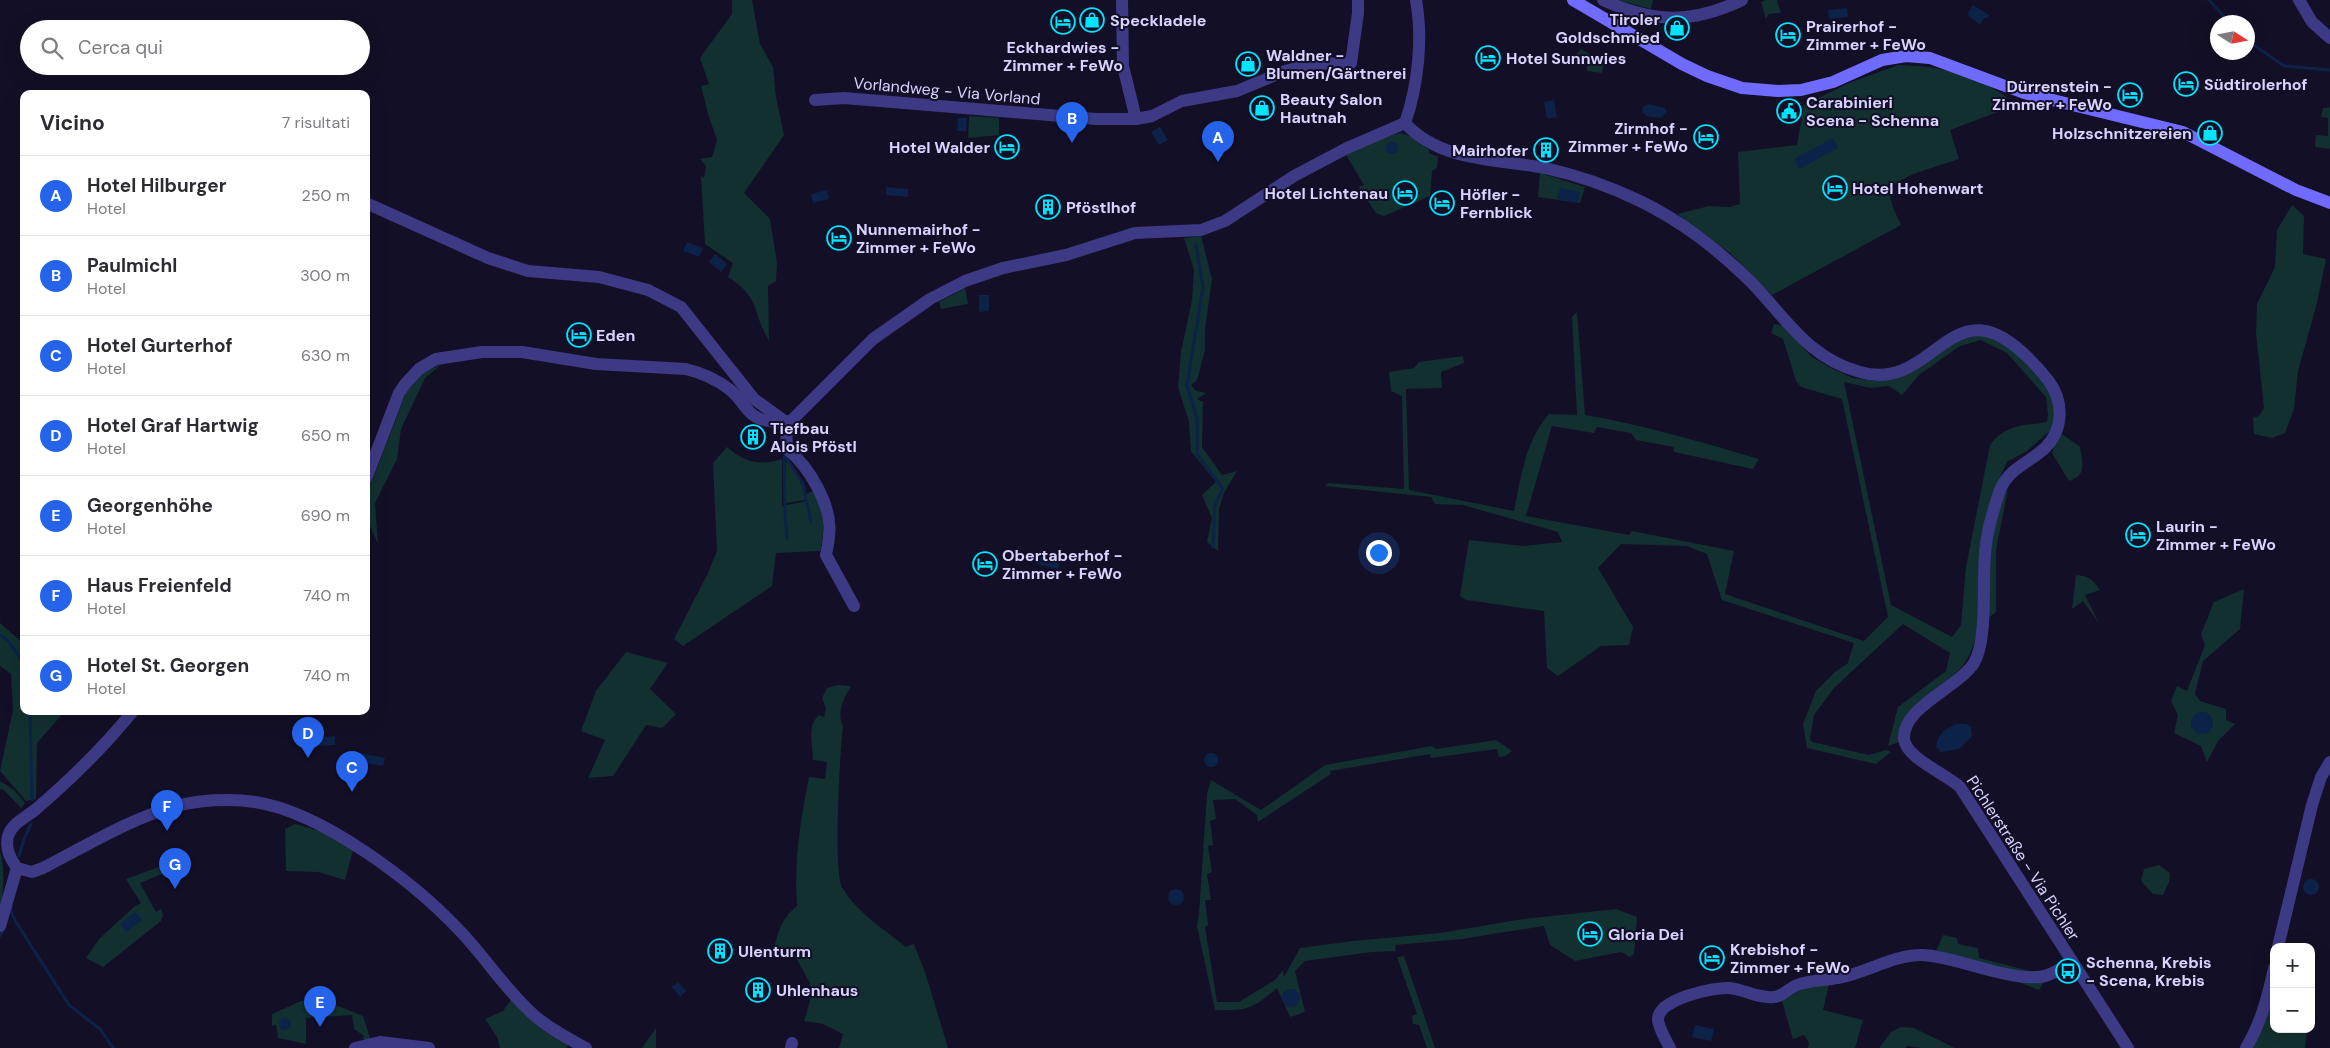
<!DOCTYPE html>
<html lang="it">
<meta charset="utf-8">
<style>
body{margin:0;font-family:"DM Sans",sans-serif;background:#f2f2f3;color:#2b2b33}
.controls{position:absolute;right:15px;bottom:15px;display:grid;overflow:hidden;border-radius:10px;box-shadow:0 5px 20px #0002}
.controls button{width:45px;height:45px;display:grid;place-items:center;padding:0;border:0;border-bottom:1px solid #e1e1e2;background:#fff;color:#2b2b33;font:25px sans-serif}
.compass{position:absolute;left:2210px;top:15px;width:45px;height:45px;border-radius:50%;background:#fff;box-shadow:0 5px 20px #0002;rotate:101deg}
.you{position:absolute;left:1378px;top:552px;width:18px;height:18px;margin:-12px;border:4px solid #fff;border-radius:50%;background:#1a73e8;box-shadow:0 0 0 8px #1a73e833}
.badge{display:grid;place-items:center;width:32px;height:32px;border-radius:50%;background:#2563eb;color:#fff;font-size:16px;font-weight:700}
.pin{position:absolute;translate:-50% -41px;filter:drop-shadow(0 1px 2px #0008)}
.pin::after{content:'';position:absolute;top:26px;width:18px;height:15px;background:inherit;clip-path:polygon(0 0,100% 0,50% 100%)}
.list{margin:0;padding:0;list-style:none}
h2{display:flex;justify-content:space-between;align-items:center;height:65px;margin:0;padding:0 20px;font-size:21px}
h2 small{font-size:16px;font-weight:400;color:#7c7c81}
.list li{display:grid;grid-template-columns:32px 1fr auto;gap:15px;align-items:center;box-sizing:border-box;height:80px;padding:0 20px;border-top:1px solid #e1e1e2}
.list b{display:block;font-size:19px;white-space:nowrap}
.list p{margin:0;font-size:16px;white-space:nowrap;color:#7c7c81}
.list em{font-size:16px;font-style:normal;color:#7c7c81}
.icon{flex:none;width:28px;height:28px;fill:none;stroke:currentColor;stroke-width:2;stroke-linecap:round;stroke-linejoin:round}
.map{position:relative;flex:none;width:2330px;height:1048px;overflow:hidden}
.search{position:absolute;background:#fff;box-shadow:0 5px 20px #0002;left:20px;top:20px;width:350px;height:55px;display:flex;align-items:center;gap:12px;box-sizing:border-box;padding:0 18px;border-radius:28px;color:#7c7c81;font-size:19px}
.panel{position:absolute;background:#fff;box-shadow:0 5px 20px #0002;left:20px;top:90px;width:350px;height:625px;border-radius:10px}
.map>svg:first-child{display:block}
.green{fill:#12302f;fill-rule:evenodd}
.water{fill:#0c2248}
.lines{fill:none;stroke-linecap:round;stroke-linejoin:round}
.stream{stroke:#0c2248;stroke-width:3}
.street{stroke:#3d3a85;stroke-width:12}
.secondary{stroke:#6f6bff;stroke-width:12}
.labels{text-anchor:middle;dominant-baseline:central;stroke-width:4;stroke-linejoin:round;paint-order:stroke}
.poi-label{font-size:16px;font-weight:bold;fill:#d9d4ff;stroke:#130f26;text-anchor:start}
.street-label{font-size:16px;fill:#d9d4ff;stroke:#130f26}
</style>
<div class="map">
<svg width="2330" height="1048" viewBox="0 0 2330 1048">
<rect width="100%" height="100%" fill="#130f26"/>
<!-- green -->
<g class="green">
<path d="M732,0H752L760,44L773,67L776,97L784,135L744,193L770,219L777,263L776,281L768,286L769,340C751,312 762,299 728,277L733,263L705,244L701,176L704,178L706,166L700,159L712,157L717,140L708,114L701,86L709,84L700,58L732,14Z"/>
<polygon points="1618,0 1653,0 1651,9"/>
<polygon points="1766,0 1779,0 1777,1 1781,13 1769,14 1766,19 1761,2"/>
<polygon points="1581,49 1604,62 1602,73 1587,71 1587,64 1567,63"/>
<path d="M1898,65C1941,66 1971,73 2007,97L2003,110L1950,130L1959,159C1946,164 1892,177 1890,191C1889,201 1897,216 1901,225L1772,295L1730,253L1677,214L1709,206L1730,207L1740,204L1738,152L1797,145L1804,105L1849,83Z"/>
<polygon points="2330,107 2330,149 2315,147 2316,135 2328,136 2328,118 2321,117 2323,108"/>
<polygon points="969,116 999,118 999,135 968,138"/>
<polygon points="1400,133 1410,136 1429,150 1429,153 1438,157 1437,168 1432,171 1430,196 1384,216 1376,213 1358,187 1364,185 1343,150"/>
<polygon points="1540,173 1585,187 1580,203 1538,197"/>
<polygon points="2292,205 2304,216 2303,254 2326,259 2317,303 2298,371 2294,409 2285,433 2272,438 2254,434 2253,418 2259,416 2264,408 2256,333 2257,304 2275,267 2277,230"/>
<polygon points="1201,236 1212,279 1205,329 1205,350 1197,380 1191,385 1196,391 1206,393 1197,399 1203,402 1202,447 1222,475 1237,471 1223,495 1219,509 1218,551 1207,542 1212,518 1202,495 1216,482 1191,451 1189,422 1178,387 1181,352 1192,300 1194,270 1184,238"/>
<polygon points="965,288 968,304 941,309 939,302"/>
<path d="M1577,312L1585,415C1644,425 1701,442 1759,459L1753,469L1674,452V447L1636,440L1631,433L1597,427L1594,433L1552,426L1526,516L1629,535L1632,531L1734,551L1725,594L1864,641L1888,617L1842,399L1801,387L1796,381L1783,339L1771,333L1774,324L1791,327L1788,331L1812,357L1833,369L1853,378L1878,381L1895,378L1957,339L1983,334L2007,344L2053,394L2056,401L2052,429L2027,451L2007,462L2000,477L1993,496L1977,632C1973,648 1968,662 1956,673C1934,694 1898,708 1899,742L1888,746L1898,707L1946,671L1950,653L1903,624L1834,688L1814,715L1810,739L1812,742L1869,755L1886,750L1891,752L1876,764L1807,748L1803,724L1816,691L1835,672L1848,663L1854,643L1722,600L1707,554L1687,546L1621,544L1598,568L1633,627L1629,645L1601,646L1558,676L1547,668L1544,611L1466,600L1460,596L1469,540L1523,546L1562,542L1558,532L1463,505L1435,504L1431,497L1325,486L1329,483L1404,489L1402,396L1391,391L1389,372L1414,368L1419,362L1463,356L1464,363L1441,372L1442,388L1406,389L1409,490L1514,511C1521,477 1525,441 1549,414L1577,415L1572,317ZM1981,340L2007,353L2046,397L2048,415L2047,422C2023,426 2006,424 1990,445L1966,567L1961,625L1952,637L1891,605L1844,382L1870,388L1889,386L1902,395L1919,375L1960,346Z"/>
<path d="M442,364L425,378L401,429L397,459L375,503L378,544C370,526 358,502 371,484L407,390L423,373Z"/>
<path d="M2062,434L2080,447C2082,464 2088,474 2069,481L2052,453L2058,437Z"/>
<path d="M727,447C746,463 759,466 782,459V506L807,501L806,494L815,490C823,513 826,526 820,551L776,553L772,586L683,646L674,639L708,573L717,551L713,463Z"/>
<polygon points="788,461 802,485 805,500 786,503 786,462"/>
<path d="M2008,489L1996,550V612L1987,619C1989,586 1987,514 2008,489Z"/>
<path d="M2076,575C2088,576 2093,579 2100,590L2085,595L2099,623L2083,601L2072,609Z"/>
<polygon points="2244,589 2240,629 2203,661 2195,694 2200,701 2226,709 2226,720 2235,724 2218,741 2207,762 2201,746 2174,733 2178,715 2171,701 2177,686 2187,691 2205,645 2201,634 2214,602"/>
<polygon points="0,623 24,644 24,711 65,711 37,743 36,799 26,801 0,771 13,710 11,674 0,666"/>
<polygon points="626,652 668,663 650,689 676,714 662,728 646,725 613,776 588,778 605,740 581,731 596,691"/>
<path d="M838,685L851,686C844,698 836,712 843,726C840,751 833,870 842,887C856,912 884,929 906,947L914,944L926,975L948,1048H839L843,1034L823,1024L804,1021L810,1001V983L796,958L774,949C778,931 782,918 797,906C794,858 800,824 809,777L825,779L827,762L813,760C813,745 806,727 819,715L824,717L826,709L822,698L827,688Z"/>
<path d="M1496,740L1512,751L1506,756L1499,757L1497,749L1431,758L1430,754L1330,771L1331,774L1258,822L1257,815L1235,799L1213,800L1216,819L1210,821L1213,845L1208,846L1212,872L1207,874L1211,900H1205L1208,925L1205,927L1217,1002H1239L1275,980L1283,970L1284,977L1300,948L1353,941L1440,933L1523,919L1616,909L1637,917L1634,954L1630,957L1621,952L1575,961L1550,945L1544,926L1462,939L1395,945L1396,951L1372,952L1305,961L1295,971L1305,1012L1290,1017L1277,988C1253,1009 1247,1011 1215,1010L1197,926L1199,914L1207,793L1211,780L1261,810L1325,765L1432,746L1436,749Z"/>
<polygon points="0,781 14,790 25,803 21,808 4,790 0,789"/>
<polygon points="295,824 326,833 353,850 345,880 318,872 286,871 285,829"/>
<path d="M0,851C5,871 4,890 0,909Z"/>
<polygon points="175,861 177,868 140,883 156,912 161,909 163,915 161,921 103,967 86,958 99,939 134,907 141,903 126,879"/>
<polygon points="2159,865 2170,873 2169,882 2163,895 2153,894 2141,881 2144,869"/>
<polygon points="1943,935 1957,938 1958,944 1978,948 1979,958 2038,973 2045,980 2039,990 1936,951"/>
<polygon points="1404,956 1435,1048 1427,1048 1419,1025 1413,1024 1412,1016 1417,1014 1397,957"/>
<polygon points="2274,981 2274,1029 2307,1029 2305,1048 2242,1048"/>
<polygon points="1829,984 1823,1010 1863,1020 1855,1048 1808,1048 1809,1043 1804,1035 1793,1039 1782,1001 1803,988"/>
<polygon points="515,994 569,1039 567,1048 500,1048 497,1037 485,1019 503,1011"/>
<polygon points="321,999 363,1016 371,1041 363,1039 364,1036 354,1029 352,1015 306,1018 306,1044 278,1038 276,1025 272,1026 272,1014 301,1001"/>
<polygon points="1901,1027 1914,1028 1955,1048 1922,1048 1908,1046 1905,1048 1879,1048 1891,1032"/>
<polygon points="656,1028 656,1048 642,1048"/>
</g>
<!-- water -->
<g class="water">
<polygon points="1973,5 1989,15 1988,18 1984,18 1980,25 1967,14"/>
<polygon points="1847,8 1848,17 1829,19 1828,10"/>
<polygon points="1085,41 1086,48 1073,50 1072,43"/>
<polygon points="1554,100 1557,117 1547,119 1544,102"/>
<polygon points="1648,104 1664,108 1667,112 1661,118 1647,116 1642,112 1643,107"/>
<polygon points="958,118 967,118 966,131 957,131"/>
<polygon points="1160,127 1168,140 1159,145 1151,132"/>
<polygon points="1833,138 1838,148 1799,169 1794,159"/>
<circle cx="1392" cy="148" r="6"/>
<polygon points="886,187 908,189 908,197 886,195"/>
<polygon points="1560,188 1580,192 1578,203 1557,199"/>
<polygon points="827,190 829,199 813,203 811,194"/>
<polygon points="687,242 703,248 699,257 683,251"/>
<polygon points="715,254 727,264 721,272 709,262"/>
<polygon points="979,295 989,295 989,311 979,312"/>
<polygon points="1038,552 1061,557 1058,569 1036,564"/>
<circle cx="2202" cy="723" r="11"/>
<path d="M1956,724H1966L1971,727L1972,737L1959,749L1941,752L1936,747C1938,734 1944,729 1956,724Z"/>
<polygon points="335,736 335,745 319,746 318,738"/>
<polygon points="360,753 385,758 383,766 358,762"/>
<circle cx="1211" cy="760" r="7"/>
<circle cx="2311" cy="887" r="8"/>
<circle cx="1176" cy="897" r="8"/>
<polygon points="135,912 142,920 126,932 120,924"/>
<polygon points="678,982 686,991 680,997 672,987"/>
<circle cx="1291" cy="998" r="9"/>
<circle cx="285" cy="1024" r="6"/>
<polygon points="1695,1025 1714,1029 1711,1041 1692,1037"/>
</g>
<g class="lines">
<!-- stream -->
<g class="stream">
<polyline points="2209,0 2229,22"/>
<polyline points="2248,41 2284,66 2330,70"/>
<polyline points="1196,245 1203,287 1187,385 1197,419 1197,454 1223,489 1215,504 1213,547"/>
<polyline points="785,456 803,484 811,522"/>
<polyline points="784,457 785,514 787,539"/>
<polyline points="0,634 9,642 24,663"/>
<polyline points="30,711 32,800"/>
<polyline points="19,856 24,839 31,824"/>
<polyline points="11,907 11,911 16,922 69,1005 100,1029 113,1048"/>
<polyline points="0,936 4,928"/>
</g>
<!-- street -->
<g class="street">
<polyline points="1122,0 1123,66 1136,119 1152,116 1182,101 1237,91 1285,71 1313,64 1351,63 1358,13 1358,0"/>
<path d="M1603,0C1653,23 1692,24 1742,0"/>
<polyline points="2299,0 2312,22 2330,38"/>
<polyline points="815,100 844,98 1096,119 1136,119"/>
<path d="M1405,123C1440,162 1498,159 1545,168C1577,175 1611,187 1640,201C1683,222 1717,249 1751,282C1786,318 1808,358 1860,372C1941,396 1952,261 2048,380C2064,401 2064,429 2045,448C2029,463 2009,468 2000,490C1994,508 1988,526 1986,545C1981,576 1989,637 1974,663C1958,688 1902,707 1904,739C1906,758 1946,774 1960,787L2128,1048"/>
<path d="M1405,123C1418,86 1423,39 1416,0"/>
<path d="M366,203L488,258L528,271L599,277L648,290L681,307L754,399L786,422L787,449C809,466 833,507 829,535C829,542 827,549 826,555L854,606"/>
<path d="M366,479L399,393L405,384L419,369L436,359L482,352H522L596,364L686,369C702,373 716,379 729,389C739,396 744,408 753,415C762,422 782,424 792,420L873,339L930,299L965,281L1003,268L1066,255L1135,233L1201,230L1225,221L1294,176L1347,148L1405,123"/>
<path d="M133,711C104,747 70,780 35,810C25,818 12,823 8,836C5,849 10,858 17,868L32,872L43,868C86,846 129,819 176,806C200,800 230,798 255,802C322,812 414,882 460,931C486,958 507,992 535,1016C550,1029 569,1039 586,1048"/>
<polyline points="0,926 17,868"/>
<polyline points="2278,947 2312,805 2321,777 2330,762"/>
<polyline points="355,1048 380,1042 429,1048"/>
<polyline points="791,1048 792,1043"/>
<path d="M1670,1048C1666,1040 1659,1029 1658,1020C1657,999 1714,987 1729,988C1744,989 1758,999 1774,997C1782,997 1789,988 1797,985C1810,980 1824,981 1838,978C1866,973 1893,955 1921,955C1954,955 2018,986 2048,975C2056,972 2064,967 2071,962"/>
<path d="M2246,1048C2261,1023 2268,996 2274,968"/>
</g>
<!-- secondary -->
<polyline class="secondary" points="1573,0 1682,64 1707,76 1742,88 1778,91 1801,90 1833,82 1882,60 1906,56 1930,58 2024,93 2183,132 2296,190 2330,203"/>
</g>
<!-- icons -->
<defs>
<g id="shop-ring" transform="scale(1.25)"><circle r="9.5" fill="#130f26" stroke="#00e5ff" stroke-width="1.5"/><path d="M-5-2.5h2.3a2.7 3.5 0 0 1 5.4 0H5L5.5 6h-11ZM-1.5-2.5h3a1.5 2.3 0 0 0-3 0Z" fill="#00e5ff"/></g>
<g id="hotel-ring" transform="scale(1.25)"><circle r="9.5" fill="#130f26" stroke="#00e5ff" stroke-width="1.5"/><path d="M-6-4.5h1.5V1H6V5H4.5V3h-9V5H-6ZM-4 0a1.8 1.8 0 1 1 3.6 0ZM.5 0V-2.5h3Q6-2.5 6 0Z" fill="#00e5ff"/></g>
<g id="civic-ring" transform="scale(1.25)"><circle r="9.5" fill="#130f26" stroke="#00e5ff" stroke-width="1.5"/><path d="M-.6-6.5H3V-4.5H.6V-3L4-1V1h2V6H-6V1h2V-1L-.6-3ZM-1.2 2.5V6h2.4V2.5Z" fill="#00e5ff"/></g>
<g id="building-ring" transform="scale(1.25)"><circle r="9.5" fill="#130f26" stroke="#00e5ff" stroke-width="1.5"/><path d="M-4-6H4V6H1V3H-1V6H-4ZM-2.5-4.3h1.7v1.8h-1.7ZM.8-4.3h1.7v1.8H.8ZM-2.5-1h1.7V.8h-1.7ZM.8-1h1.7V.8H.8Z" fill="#00e5ff"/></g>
<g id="bus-ring" transform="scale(1.25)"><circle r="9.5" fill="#130f26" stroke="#00e5ff" stroke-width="1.5"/><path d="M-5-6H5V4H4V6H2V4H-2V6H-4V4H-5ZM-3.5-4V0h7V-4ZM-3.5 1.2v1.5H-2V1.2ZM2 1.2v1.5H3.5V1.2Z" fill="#00e5ff"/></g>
</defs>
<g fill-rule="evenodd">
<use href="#shop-ring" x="1092" y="20"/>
<use href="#hotel-ring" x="1063" y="22"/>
<use href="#shop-ring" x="1677" y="28"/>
<use href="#hotel-ring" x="1788" y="35"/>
<use href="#hotel-ring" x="1488" y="58"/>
<use href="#shop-ring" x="1248" y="64"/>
<use href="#hotel-ring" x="2186" y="84"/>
<use href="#hotel-ring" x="2130" y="95"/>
<use href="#shop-ring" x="1262" y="108"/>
<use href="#civic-ring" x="1789" y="111"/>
<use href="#shop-ring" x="2210" y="133"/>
<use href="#hotel-ring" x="1706" y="137"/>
<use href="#hotel-ring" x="1007" y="147"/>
<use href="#building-ring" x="1546" y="150"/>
<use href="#hotel-ring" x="1835" y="188"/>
<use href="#hotel-ring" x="1405" y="193"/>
<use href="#hotel-ring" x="1442" y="203"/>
<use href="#building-ring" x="1048" y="207"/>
<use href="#hotel-ring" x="839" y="238"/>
<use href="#hotel-ring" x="579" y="335"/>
<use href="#building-ring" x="753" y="437"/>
<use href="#hotel-ring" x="2138" y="535"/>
<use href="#hotel-ring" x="985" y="564"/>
<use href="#hotel-ring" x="1590" y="934"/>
<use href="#building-ring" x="720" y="951"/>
<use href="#hotel-ring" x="1712" y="958"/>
<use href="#bus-ring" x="2068" y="971"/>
<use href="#building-ring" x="758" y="990"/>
</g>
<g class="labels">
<!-- poi labels -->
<g class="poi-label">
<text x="1660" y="19" text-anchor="end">Tiroler<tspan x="1660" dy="18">Goldschmied</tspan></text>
<text x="1110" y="20">Speckladele</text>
<text x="1806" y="26">Prairerhof -<tspan x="1806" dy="18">Zimmer + FeWo</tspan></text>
<text x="1063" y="47" text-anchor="middle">Eckhardwies -<tspan x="1063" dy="18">Zimmer + FeWo</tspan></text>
<text x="1266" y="55">Waldner -<tspan x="1266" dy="18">Blumen/Gärtnerei</tspan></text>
<text x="1506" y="58">Hotel Sunnwies</text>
<text x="2204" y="84">Südtirolerhof</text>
<text x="2112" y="86" text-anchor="end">Dürrenstein -<tspan x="2112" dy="18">Zimmer + FeWo</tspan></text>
<text x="1280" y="99">Beauty Salon<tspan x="1280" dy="18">Hautnah</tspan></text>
<text x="1806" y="102">Carabinieri<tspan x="1806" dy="18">Scena - Schenna</tspan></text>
<text x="1688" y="128" text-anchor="end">Zirmhof -<tspan x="1688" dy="18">Zimmer + FeWo</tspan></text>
<text x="2192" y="133" text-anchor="end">Holzschnitzereien</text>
<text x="990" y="147" text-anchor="end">Hotel Walder</text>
<text x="1528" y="150" text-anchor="end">Mairhofer</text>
<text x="1852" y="188">Hotel Hohenwart</text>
<text x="1388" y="193" text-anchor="end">Hotel Lichtenau</text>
<text x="1460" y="194">Höfler -<tspan x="1460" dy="18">Fernblick</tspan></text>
<text x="1066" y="207">Pföstlhof</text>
<text x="856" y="229">Nunnemairhof -<tspan x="856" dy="18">Zimmer + FeWo</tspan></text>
<text x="596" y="335">Eden</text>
<text x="770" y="428">Tiefbau<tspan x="770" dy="18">Alois Pföstl</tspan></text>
<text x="2156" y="526">Laurin -<tspan x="2156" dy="18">Zimmer + FeWo</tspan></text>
<text x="1002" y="555">Obertaberhof -<tspan x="1002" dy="18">Zimmer + FeWo</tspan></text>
<text x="1608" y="934">Gloria Dei</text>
<text x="1730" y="949">Krebishof -<tspan x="1730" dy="18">Zimmer + FeWo</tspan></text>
<text x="738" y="951">Ulenturm</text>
<text x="2086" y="962">Schenna, Krebis<tspan x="2086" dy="18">- Scena, Krebis</tspan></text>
<text x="776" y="990">Uhlenhaus</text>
</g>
<!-- street labels -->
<g class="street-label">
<text transform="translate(947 91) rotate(5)">Vorlandweg - Via Vorland</text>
<text transform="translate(2023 858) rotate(57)">Pichlerstraße - Via Pichler</text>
</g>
</g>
</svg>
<div class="controls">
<button>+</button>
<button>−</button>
</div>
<svg class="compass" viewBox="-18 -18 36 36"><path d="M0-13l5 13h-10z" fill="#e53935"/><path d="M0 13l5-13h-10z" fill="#7c7c81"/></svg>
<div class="you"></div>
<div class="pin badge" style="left:1218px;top:162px">A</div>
<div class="pin badge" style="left:1072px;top:143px">B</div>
<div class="pin badge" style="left:352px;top:792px">C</div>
<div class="pin badge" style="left:308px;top:758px">D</div>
<div class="pin badge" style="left:320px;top:1027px">E</div>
<div class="pin badge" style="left:167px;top:831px">F</div>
<div class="pin badge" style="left:175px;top:889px">G</div>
<div class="search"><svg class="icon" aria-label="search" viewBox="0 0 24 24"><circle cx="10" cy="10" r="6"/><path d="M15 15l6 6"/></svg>Cerca qui</div>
<section class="panel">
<h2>Vicino<small>7 risultati</small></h2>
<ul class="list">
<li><span class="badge">A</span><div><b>Hotel Hilburger</b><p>Hotel</p></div><em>250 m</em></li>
<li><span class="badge">B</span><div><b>Paulmichl</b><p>Hotel</p></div><em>300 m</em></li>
<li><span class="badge">C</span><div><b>Hotel Gurterhof</b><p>Hotel</p></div><em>630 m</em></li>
<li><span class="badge">D</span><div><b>Hotel Graf Hartwig</b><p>Hotel</p></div><em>650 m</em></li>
<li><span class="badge">E</span><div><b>Georgenhöhe</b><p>Hotel</p></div><em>690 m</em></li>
<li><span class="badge">F</span><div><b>Haus Freienfeld</b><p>Hotel</p></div><em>740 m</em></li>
<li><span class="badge">G</span><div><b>Hotel St. Georgen</b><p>Hotel</p></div><em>740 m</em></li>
</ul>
</section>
</div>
